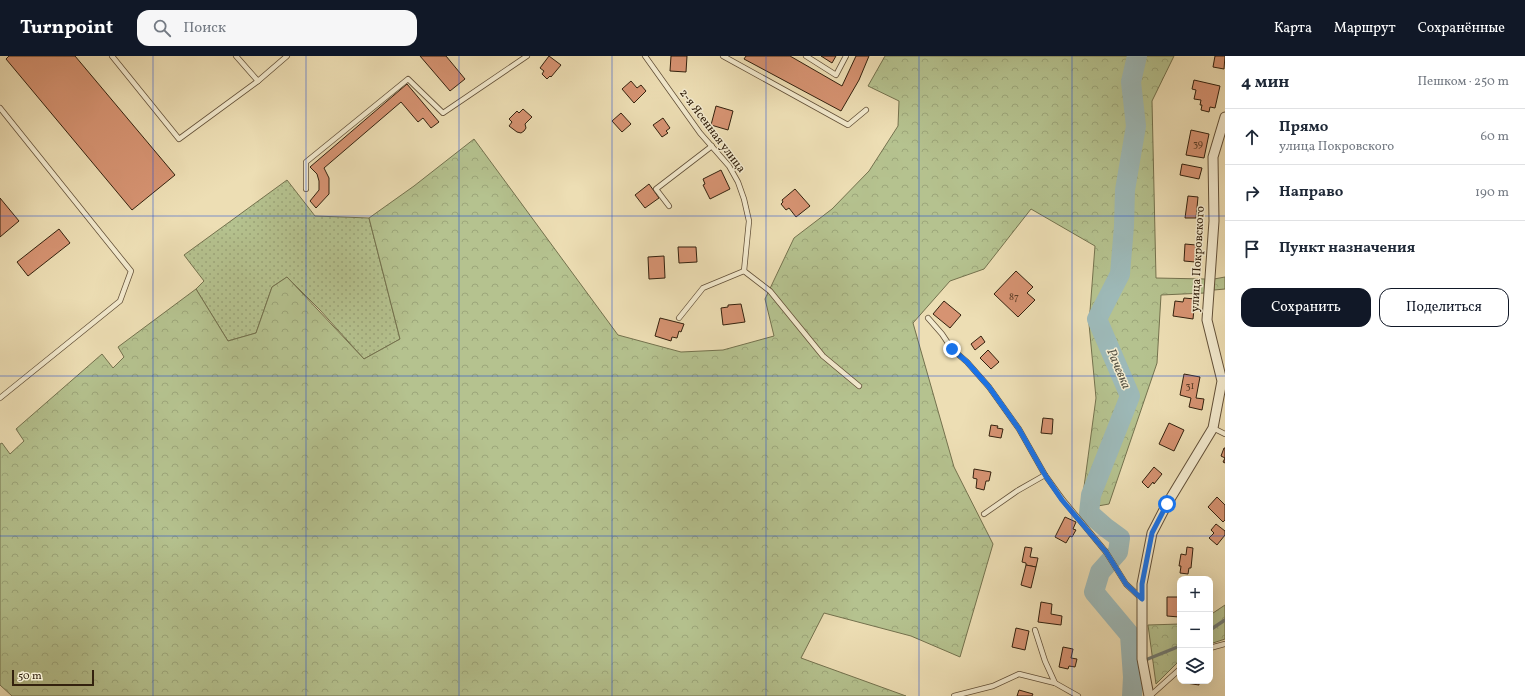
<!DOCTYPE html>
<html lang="ru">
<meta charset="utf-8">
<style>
body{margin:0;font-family:Vollkorn,serif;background:#f6f6f7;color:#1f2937}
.controls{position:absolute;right:12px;bottom:12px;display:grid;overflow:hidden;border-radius:8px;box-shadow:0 4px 16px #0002}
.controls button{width:36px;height:36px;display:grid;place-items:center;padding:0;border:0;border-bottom:1px solid #e0e1e3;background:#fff;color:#1f2937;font:20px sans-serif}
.scale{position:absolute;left:12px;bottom:10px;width:82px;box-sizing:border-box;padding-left:4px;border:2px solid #33210e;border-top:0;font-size:11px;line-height:14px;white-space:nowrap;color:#33210e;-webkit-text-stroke:3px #f3eace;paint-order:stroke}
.stop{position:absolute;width:12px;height:12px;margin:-9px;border:3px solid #1a73e8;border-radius:50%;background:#fff}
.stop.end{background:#1a73e8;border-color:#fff;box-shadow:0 1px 4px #0008}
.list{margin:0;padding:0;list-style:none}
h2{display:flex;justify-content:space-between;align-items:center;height:52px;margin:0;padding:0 16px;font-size:17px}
h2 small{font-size:13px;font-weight:400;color:#747a83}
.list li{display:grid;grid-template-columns:26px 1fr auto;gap:12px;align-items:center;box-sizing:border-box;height:56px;padding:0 16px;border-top:1px solid #e0e1e3}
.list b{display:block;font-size:15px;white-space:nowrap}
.list p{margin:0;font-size:13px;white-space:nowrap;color:#747a83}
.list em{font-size:13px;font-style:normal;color:#747a83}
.actions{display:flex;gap:8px;padding:12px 16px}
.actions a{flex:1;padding:9px 0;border:1px solid #111827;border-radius:12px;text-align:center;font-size:14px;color:#111827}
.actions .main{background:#111827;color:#fff}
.icon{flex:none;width:22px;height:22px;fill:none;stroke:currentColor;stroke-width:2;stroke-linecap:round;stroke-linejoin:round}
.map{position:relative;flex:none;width:1225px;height:640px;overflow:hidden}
header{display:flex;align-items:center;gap:24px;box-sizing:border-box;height:56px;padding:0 20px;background:#111827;color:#fff}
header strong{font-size:19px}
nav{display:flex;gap:22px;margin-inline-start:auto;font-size:14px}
.search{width:280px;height:36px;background:#f6f6f7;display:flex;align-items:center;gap:10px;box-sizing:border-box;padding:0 14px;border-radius:12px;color:#747a83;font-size:15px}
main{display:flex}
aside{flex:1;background:#fff}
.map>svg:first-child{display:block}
.grass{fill:url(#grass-dots);stroke:#74724e}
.forest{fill:url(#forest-crowns);stroke:#74724e}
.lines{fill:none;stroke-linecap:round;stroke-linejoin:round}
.stream{stroke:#737c74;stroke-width:3.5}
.river{stroke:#9db9b8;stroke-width:20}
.building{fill:#d69372;stroke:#33210e}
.lane-casing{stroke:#625038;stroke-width:6}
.street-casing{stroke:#625038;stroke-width:11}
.lane{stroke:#f3eace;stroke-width:4.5}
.street{stroke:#f3eace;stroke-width:9}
.route{stroke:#1a73e8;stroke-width:5}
.grid{fill:none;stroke:#1d4ed8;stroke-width:1;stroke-opacity:0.55}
.labels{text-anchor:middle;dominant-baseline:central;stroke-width:3;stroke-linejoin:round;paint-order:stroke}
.number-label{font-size:10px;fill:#5c3e27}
.street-label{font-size:12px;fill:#33210e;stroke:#f3eace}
.water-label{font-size:13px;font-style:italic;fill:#534f41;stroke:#f3eace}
</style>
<header>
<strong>Turnpoint</strong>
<div class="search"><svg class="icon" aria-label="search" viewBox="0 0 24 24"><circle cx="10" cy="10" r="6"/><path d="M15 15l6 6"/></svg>Поиск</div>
<nav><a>Карта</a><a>Маршрут</a><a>Сохранённые</a></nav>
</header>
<main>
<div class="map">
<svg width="1225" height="640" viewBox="0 0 1225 640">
<defs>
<pattern id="grass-dots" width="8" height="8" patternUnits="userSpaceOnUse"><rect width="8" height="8" fill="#b5c28f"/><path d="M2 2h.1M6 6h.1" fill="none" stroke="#9ca67a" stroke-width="1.8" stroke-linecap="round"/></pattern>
<pattern id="forest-crowns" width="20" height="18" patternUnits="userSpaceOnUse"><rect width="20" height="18" fill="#b5c28f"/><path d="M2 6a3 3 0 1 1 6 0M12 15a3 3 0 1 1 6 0" fill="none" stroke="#9ca67a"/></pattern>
</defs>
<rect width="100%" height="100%" fill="#eddeb4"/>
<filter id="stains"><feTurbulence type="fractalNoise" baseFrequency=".005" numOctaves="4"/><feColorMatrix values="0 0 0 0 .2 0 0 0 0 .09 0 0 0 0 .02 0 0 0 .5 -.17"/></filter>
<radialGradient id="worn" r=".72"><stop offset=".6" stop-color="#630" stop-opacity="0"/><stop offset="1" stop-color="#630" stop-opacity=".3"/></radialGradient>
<!-- grass -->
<polygon class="grass" points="287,124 315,160 369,162 400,283 364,303 320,254 287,221 272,231 256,277 228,285 196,233 204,225 184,199"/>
<!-- forest -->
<g class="forest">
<polygon points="885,0 1174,0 1152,45 1156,222 1205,223 1205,237 1161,239 1157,307 1109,448 1081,453 1096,342 1089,268 1095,190 1031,153 984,213 950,225 913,267 954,411 993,488 960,601 911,580 824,557 801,602 906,640 12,640 0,629 0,388 2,387 10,398 24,385 16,373 102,298 113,312 124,301 118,291 196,233 228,285 256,277 272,231 287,221 364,303 400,283 369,162 414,130 474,83 618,279 681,296 723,294 774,280 765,243 794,182 832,153 869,115 898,70 899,45 868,30"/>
<polygon points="1225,221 1225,233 1214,234 1214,223"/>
<polygon points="1225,549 1225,583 1210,588 1210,559"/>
<polygon points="1180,568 1180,604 1156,628 1148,569"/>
</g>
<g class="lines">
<!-- stream -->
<g class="stream">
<polyline points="1210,574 1225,564"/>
<polyline points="1133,609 1180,590"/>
</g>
<!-- river -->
<polyline class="river" points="1132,640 1133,621 1130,579 1094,536 1100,516 1118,496 1120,482 1105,471 1089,457 1091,439 1130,340 1097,263 1120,218 1124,170 1125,134 1136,70 1131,26 1137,0"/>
</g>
<!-- building -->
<g class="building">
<polygon points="9,0 75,0 175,119 132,154 6,3"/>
<polygon points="420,0 446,0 465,23 450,35"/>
<polygon points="549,0 561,9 551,21 550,20 547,23 542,18 544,15 540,12"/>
<polygon points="671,0 687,0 686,16 670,15"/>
<polygon points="746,0 790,0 842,30 856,0 869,0 859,24 841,55 744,3"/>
<polygon points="821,0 836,0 832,7"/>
<polygon points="1215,0 1225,0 1224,13 1213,11"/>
<polygon points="1194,24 1220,30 1215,52 1210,51 1209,56 1201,54 1202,49 1200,49 1201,44 1194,43 1196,34 1192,33"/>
<polygon points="631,25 637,32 641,29 646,35 634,47 622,33"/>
<polygon points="407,28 439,66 431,72 423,62 418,66 401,46 324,112 329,122 329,138 316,152 310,145 319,134 319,125 317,118 310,111"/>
<polygon points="716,50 733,55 728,74 711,69"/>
<polygon points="523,53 532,61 525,68 526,72 524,75 521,77 517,76 509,70 512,66 509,63 517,55 519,57"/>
<polygon points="621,57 631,68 622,76 612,65"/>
<polygon points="663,62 670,72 666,75 668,77 662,81 653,69"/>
<polygon points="1191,74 1209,78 1204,102 1186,99"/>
<polygon points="1182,108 1202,112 1199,123 1180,119"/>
<polygon points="721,114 730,133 710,143 703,129 705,128 703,123"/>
<polygon points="649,128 659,142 645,152 635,139"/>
<polygon points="795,133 810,150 796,161 789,152 786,154 781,148 783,146 782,144"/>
<polygon points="1188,140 1198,141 1196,162 1185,162"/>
<polygon points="0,142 19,165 0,181"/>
<polygon points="59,173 70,187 28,220 17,206"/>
<polygon points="1185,188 1196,189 1195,206 1184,205"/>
<polygon points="678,191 696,191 697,206 679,207"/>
<polygon points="664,200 665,222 649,223 648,201"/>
<polygon points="1016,215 1033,231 1027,237 1035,244 1018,261 994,238"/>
<polygon points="1184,242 1195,243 1193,263 1173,260 1175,245 1183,246"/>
<polygon points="944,245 961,259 950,272 933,258"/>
<polygon points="741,248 745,266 723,269 721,252 728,251 728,249"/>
<polygon points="660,262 684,268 681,276 679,275 677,282 672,281 671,285 655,280"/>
<polygon points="981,280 985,286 975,294 971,288"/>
<polygon points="988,294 999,306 991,313 980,302"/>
<polygon points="1184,318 1200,321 1196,342 1204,343 1202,354 1189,351 1191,342 1180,339"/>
<polygon points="1043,362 1053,363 1052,378 1041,377"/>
<polygon points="1169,367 1184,374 1174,395 1159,388"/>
<polygon points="991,369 998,370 997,372 1003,373 1001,382 989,380"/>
<polygon points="1224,392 1225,392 1225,407 1223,406 1225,402 1221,400"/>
<polygon points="1154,411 1162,418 1154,428 1153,426 1148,432 1142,426"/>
<polygon points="974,413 991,416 989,425 986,425 984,434 976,432 977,423 973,422"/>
<polygon points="1217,441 1225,449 1225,464 1223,466 1208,451"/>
<polygon points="1065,461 1076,466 1073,473 1076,474 1072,481 1070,480 1066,487 1055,481"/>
<polygon points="1216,468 1225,475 1225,479 1217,489 1209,482 1214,477 1211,474"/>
<polygon points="1025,491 1032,492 1030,501 1038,502 1036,511 1026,509 1026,507 1022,506"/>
<polygon points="1187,491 1193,492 1191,512 1189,512 1188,518 1180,517 1181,510 1179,510 1181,498 1186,499"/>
<polygon points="1026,509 1036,511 1031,532 1021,529"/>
<polygon points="1167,541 1180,541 1179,561 1167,560"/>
<polygon points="1041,546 1052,548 1051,558 1062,560 1061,569 1038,566"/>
<polygon points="1016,572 1029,575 1025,594 1012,591"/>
<polygon points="1063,591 1073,593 1071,602 1077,603 1075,611 1069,610 1068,613 1059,611"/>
<polygon points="1186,625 1199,625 1199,629 1186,627"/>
<polygon points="1019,634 1033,638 1032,640 1017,640"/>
</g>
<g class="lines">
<!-- lane casing -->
<g class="lane-casing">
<g id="lane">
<polyline points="112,0 179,83 258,25 287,0"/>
<polyline points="236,0 258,25"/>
<polyline points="645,0 700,77 729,110 738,126 744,143 749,165 744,215"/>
<polyline points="723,0 848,69 866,54"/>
<polyline points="806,0 836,19 846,0"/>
<polyline points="0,52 131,215 120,245 0,342"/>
<polyline points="306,133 306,106 408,23 443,57 527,0"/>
<polyline points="669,150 656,133 712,90"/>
<polyline points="679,262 703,232 744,215 770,235 823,300 859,330"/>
<polyline points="928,262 942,278 952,293 967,306 989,331 1019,373 1045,419 1063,444 1106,496 1126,528 1142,543"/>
<polyline points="1213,372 1225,378"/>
<polyline points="984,458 1017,435 1045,419"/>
<polyline points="1035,574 1045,605 1055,627"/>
<polyline points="1210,592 1225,588"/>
<polyline points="954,640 993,630 1019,618 1055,627 1078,640"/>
<polyline points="1150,640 1180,613"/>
</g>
</g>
<!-- street casing -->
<g class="street-casing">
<polyline id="street" points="1149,640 1142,603 1142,528 1152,477 1167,448 1213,372 1222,325 1207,264 1214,165 1213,101 1225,61"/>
</g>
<!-- lane -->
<use href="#lane" class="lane"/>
<!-- street -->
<use href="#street" class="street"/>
</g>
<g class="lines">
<!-- route -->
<polyline class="route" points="952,293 967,306 989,331 1019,373 1045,419 1062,444 1106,496 1126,528 1142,543 1142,528 1152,477 1167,448"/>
</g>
<!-- grid -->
<path class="grid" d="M153,0V640M306,0V640M459,0V640M612,0V640M766,0V640M919,0V640M1072,0V640M0,160H1225M0,320H1225M0,480H1225"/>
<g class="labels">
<!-- number labels -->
<g class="number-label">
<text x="1198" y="88">39</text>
<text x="1014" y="241">87</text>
<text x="1190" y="330">31</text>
</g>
<!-- street labels -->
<g class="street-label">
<text transform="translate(712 75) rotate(53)">2-я Ясенная улица</text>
<text transform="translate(1198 203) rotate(-87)">улица Покровского</text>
</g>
<!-- water labels -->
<g class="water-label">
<text transform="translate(1118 313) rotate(67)">Рачевка</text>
</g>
</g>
<rect width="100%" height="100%" filter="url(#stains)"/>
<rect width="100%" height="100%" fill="url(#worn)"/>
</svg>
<div class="controls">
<button>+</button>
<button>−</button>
<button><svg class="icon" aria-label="layers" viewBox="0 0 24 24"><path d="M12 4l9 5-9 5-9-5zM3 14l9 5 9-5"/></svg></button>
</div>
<div class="scale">50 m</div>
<div class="stop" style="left:1167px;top:448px"></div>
<div class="stop end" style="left:952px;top:293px"></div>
</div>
<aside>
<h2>4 мин<small>Пешком · 250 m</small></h2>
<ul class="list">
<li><svg class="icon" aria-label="ahead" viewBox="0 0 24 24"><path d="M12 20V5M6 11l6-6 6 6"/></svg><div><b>Прямо</b><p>улица Покровского</p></div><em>60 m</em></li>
<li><svg class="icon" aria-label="right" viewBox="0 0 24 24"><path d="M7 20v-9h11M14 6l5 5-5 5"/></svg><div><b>Направо</b></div><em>190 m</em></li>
<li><svg class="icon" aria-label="arrive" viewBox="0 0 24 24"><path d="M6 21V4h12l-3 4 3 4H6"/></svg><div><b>Пункт назначения</b></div></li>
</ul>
<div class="actions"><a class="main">Сохранить</a><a>Поделиться</a></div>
</aside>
</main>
